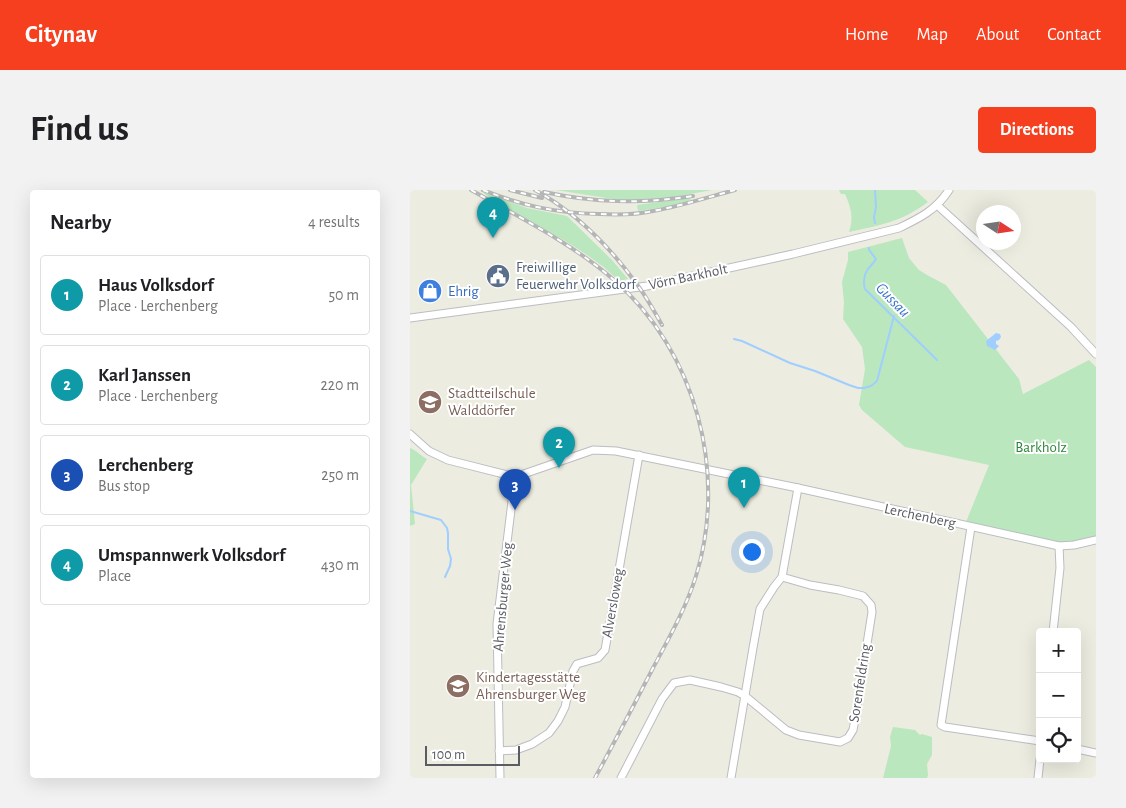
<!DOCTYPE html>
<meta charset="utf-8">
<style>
body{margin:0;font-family:"Alegreya Sans",sans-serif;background:#f2f2f2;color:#202124}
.controls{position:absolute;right:15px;bottom:15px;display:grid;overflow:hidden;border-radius:5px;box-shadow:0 5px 20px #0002}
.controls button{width:45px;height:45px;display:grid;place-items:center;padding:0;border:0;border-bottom:1px solid #e0e0e0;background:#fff;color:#202124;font:25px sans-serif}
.compass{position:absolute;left:566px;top:15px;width:45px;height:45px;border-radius:50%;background:#fff;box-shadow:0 5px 20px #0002;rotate:102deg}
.scale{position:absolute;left:15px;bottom:12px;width:95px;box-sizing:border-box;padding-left:5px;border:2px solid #595d63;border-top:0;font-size:14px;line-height:18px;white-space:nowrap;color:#595d63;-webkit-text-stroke:4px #fff;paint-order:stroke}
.you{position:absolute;left:341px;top:361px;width:18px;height:18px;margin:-12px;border:4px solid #fff;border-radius:50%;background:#1a73e8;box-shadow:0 0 0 8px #1a73e833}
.badge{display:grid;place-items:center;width:32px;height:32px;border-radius:50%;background:#f53f1e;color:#fff;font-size:16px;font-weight:700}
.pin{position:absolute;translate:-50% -41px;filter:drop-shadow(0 1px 2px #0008)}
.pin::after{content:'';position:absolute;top:26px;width:18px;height:15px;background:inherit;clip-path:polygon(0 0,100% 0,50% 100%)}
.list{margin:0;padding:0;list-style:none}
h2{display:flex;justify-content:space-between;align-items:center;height:65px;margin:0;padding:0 20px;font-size:21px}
h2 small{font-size:16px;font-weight:400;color:#757577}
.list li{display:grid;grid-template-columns:32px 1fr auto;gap:15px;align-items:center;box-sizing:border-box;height:80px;margin:0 10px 10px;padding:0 10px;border:1px solid #e0e0e0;border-radius:5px}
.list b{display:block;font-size:19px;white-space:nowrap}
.list p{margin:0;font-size:16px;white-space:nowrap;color:#757577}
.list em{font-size:16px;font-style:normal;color:#757577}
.icon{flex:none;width:28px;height:28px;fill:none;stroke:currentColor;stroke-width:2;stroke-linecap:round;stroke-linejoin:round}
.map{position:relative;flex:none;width:686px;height:588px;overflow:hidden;border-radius:5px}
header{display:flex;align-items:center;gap:30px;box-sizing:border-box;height:70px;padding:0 25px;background:#f53f1e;color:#fff}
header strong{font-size:24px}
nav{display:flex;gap:28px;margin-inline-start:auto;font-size:18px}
.intro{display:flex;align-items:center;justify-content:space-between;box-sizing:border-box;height:120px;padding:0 30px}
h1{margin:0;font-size:35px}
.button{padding:12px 22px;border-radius:5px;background:#f53f1e;color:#fff;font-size:18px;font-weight:700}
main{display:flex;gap:30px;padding:0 30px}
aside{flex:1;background:#fff;border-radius:5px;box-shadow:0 5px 20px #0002}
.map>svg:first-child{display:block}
.green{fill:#bae7be}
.water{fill:#9fceff}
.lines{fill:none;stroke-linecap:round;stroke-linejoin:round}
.stream{stroke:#9fceff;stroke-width:2}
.minor-casing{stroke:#bbbdc3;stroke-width:9}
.minor{stroke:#fff;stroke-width:7}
.rail-casing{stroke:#b4b5b6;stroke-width:4}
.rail{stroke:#fff;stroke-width:2;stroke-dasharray:5.5;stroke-linecap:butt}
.labels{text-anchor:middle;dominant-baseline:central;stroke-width:4;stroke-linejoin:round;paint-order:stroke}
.service-label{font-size:15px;fill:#4e5e75;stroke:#fff;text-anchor:start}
.street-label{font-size:15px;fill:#595d63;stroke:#fff}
.shop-label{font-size:15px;fill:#366cbe;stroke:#fff;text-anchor:start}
.education-label{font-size:15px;fill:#785e54;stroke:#fff;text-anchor:start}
.park-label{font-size:15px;fill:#2e8539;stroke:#fff}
.water-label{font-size:16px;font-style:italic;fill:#3975cb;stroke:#fff}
</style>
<header>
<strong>Citynav</strong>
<nav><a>Home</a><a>Map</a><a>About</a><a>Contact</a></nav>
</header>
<div class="intro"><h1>Find us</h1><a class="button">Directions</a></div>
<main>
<aside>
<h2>Nearby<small>4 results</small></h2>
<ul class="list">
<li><span class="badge" style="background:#0f9aa8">1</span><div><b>Haus Volksdorf</b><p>Place · Lerchenberg</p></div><em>50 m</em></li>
<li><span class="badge" style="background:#0f9aa8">2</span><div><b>Karl Janssen</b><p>Place · Lerchenberg</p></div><em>220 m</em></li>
<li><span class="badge" style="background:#1a4fb4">3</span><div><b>Lerchenberg</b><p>Bus stop</p></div><em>250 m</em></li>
<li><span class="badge" style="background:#0f9aa8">4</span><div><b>Umspannwerk Volksdorf</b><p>Place</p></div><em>430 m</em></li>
</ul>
</aside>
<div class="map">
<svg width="686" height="588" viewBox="0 0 686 588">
<rect width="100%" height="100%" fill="#edece0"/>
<!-- green -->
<g class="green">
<path d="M69,0L97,11L117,18L157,26L202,70L218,89L209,91C202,85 196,78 188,73C152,45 106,27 69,0Z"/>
<polygon points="146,0 302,0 259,8 209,10"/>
<path d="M429,0H505L518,12C491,32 471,35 439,42C444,27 441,18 435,4H431Z"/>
<polygon points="280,8 281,10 261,16 228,21 227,15"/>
<polygon points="492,48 499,68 509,80 517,85 536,95 609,189 613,204 679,170 686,177 686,346 654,353 556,332 579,275 495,257 452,220 449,215 455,179 452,157 433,129 434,112 432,92 438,70 438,62"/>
<path d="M0,258C6,260 11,266 17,269L1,295L5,334L0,336Z"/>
<polygon points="483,537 505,540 510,545 512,544 522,547 522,565 517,574 518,585 517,588 473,588 481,556 480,547"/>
</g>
<!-- water -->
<polygon class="water" points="586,143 590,144 591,147 589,150 586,151 586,154 589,156 585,160 577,156 576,151"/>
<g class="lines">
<!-- stream -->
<g class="stream">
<polyline points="465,33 464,27 466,17 465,0"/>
<path d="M459,58V60L466,69C464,73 461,75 458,79C454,84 453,93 455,99L527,170"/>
<polyline points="324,149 332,151 380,173 405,181 439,195 448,198 454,198 461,196 467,191 484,126"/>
<polyline points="0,321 31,330 37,338 38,343 38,359 41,369 40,376 35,387"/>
</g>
<!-- minor casing -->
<g class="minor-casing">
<g id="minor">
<polyline points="527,15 661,137 686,164"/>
<path d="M0,128L237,96L383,64L489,38C510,28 526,20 539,0"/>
<polyline points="0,244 19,261 38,270 105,287 183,260 206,261 388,298 649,356 664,355 686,350"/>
<polyline points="561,337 531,535 535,537 630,551"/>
<polyline points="643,442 650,378 649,356"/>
<polyline points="667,559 686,563"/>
<polyline points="89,561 106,560 122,554 139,543 148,531 155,517 163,481 167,474 188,468 195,460 229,265"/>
<polyline points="90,588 87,434 105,287"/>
<polyline points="211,588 252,509 264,493 280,490 311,497 328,502 335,506 376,540 389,545 430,552 438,548 443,540 446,524 462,422 461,415 453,406 429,400 400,395 372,387"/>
<polyline points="321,588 343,458 350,419 364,397 372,387 388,298"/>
<polyline points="628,588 630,569"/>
</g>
</g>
<!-- minor -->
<use href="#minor" class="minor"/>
<!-- rail casing -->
<g class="rail-casing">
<g id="rail">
<path d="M61,0C109,27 163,54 204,90C286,161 318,283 286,386C276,418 259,448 243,478C224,515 205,551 185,588"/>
<path d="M73,0C113,16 146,23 189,24C208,25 225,25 243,21C271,16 298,7 325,0"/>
<polyline points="100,0 132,8"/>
<path d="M125,0C165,22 199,56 226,93C236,106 244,121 252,135"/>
<path d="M134,2C185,13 231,14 283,6"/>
</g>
</g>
<!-- rail -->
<use href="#rail" class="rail"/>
</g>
<!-- icons -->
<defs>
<g id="civic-disc" transform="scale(1.25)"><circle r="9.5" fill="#5c6f8a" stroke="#fff"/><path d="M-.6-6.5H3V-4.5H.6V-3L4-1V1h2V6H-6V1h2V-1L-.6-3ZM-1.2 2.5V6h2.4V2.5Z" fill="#fff"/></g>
<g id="shop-disc" transform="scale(1.25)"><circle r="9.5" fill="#3f7fe0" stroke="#fff"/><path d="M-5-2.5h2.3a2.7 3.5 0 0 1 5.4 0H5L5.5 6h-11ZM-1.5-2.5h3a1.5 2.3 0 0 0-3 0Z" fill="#fff"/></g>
<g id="school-disc" transform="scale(1.25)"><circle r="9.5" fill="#8d6e63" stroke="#fff"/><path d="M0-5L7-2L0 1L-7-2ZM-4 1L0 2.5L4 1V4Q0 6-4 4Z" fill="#fff"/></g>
</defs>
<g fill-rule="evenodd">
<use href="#civic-disc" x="88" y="86"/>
<use href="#shop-disc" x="20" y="101"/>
<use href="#school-disc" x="20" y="212"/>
<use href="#school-disc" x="48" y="496"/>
</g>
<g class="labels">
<!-- service labels -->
<g class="service-label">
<text x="106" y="77">Freiwillige<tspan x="106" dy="17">Feuerwehr Volksdorf</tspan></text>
</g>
<!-- street labels -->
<g class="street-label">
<text transform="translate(278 87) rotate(-12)">Vörn Barkholt</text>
<text transform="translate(510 326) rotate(12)">Lerchenberg</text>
<text transform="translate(93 407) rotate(-85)">Ahrensburger Weg</text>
<text transform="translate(203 413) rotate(-80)">Alversloweg</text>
<text transform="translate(450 493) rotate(-81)">Sorenfeldring</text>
</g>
<!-- shop labels -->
<g class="shop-label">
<text x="38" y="101">Ehrig</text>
</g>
<!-- education labels -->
<g class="education-label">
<text x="38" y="203">Stadtteilschule<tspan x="38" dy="17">Walddörfer</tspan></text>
<text x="66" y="487">Kindertagesstätte<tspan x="66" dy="17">Ahrensburger Weg</tspan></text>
</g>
<!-- park labels -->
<g class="park-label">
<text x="631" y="257">Barkholz</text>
</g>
<!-- water labels -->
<g class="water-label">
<text transform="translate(483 110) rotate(46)">Gussau</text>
</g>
</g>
</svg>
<div class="controls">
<button>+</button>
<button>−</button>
<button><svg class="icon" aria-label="locate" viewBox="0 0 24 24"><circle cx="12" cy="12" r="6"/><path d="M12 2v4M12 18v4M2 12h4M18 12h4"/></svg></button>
</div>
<svg class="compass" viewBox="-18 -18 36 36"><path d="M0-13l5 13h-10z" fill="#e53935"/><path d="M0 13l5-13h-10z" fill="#757577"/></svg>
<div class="scale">100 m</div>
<div class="you"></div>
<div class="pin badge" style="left:334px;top:318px;background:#0f9aa8">1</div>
<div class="pin badge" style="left:149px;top:278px;background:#0f9aa8">2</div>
<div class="pin badge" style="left:105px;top:320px;background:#1a4fb4">3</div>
<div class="pin badge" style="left:83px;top:48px;background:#0f9aa8">4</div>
</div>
</main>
